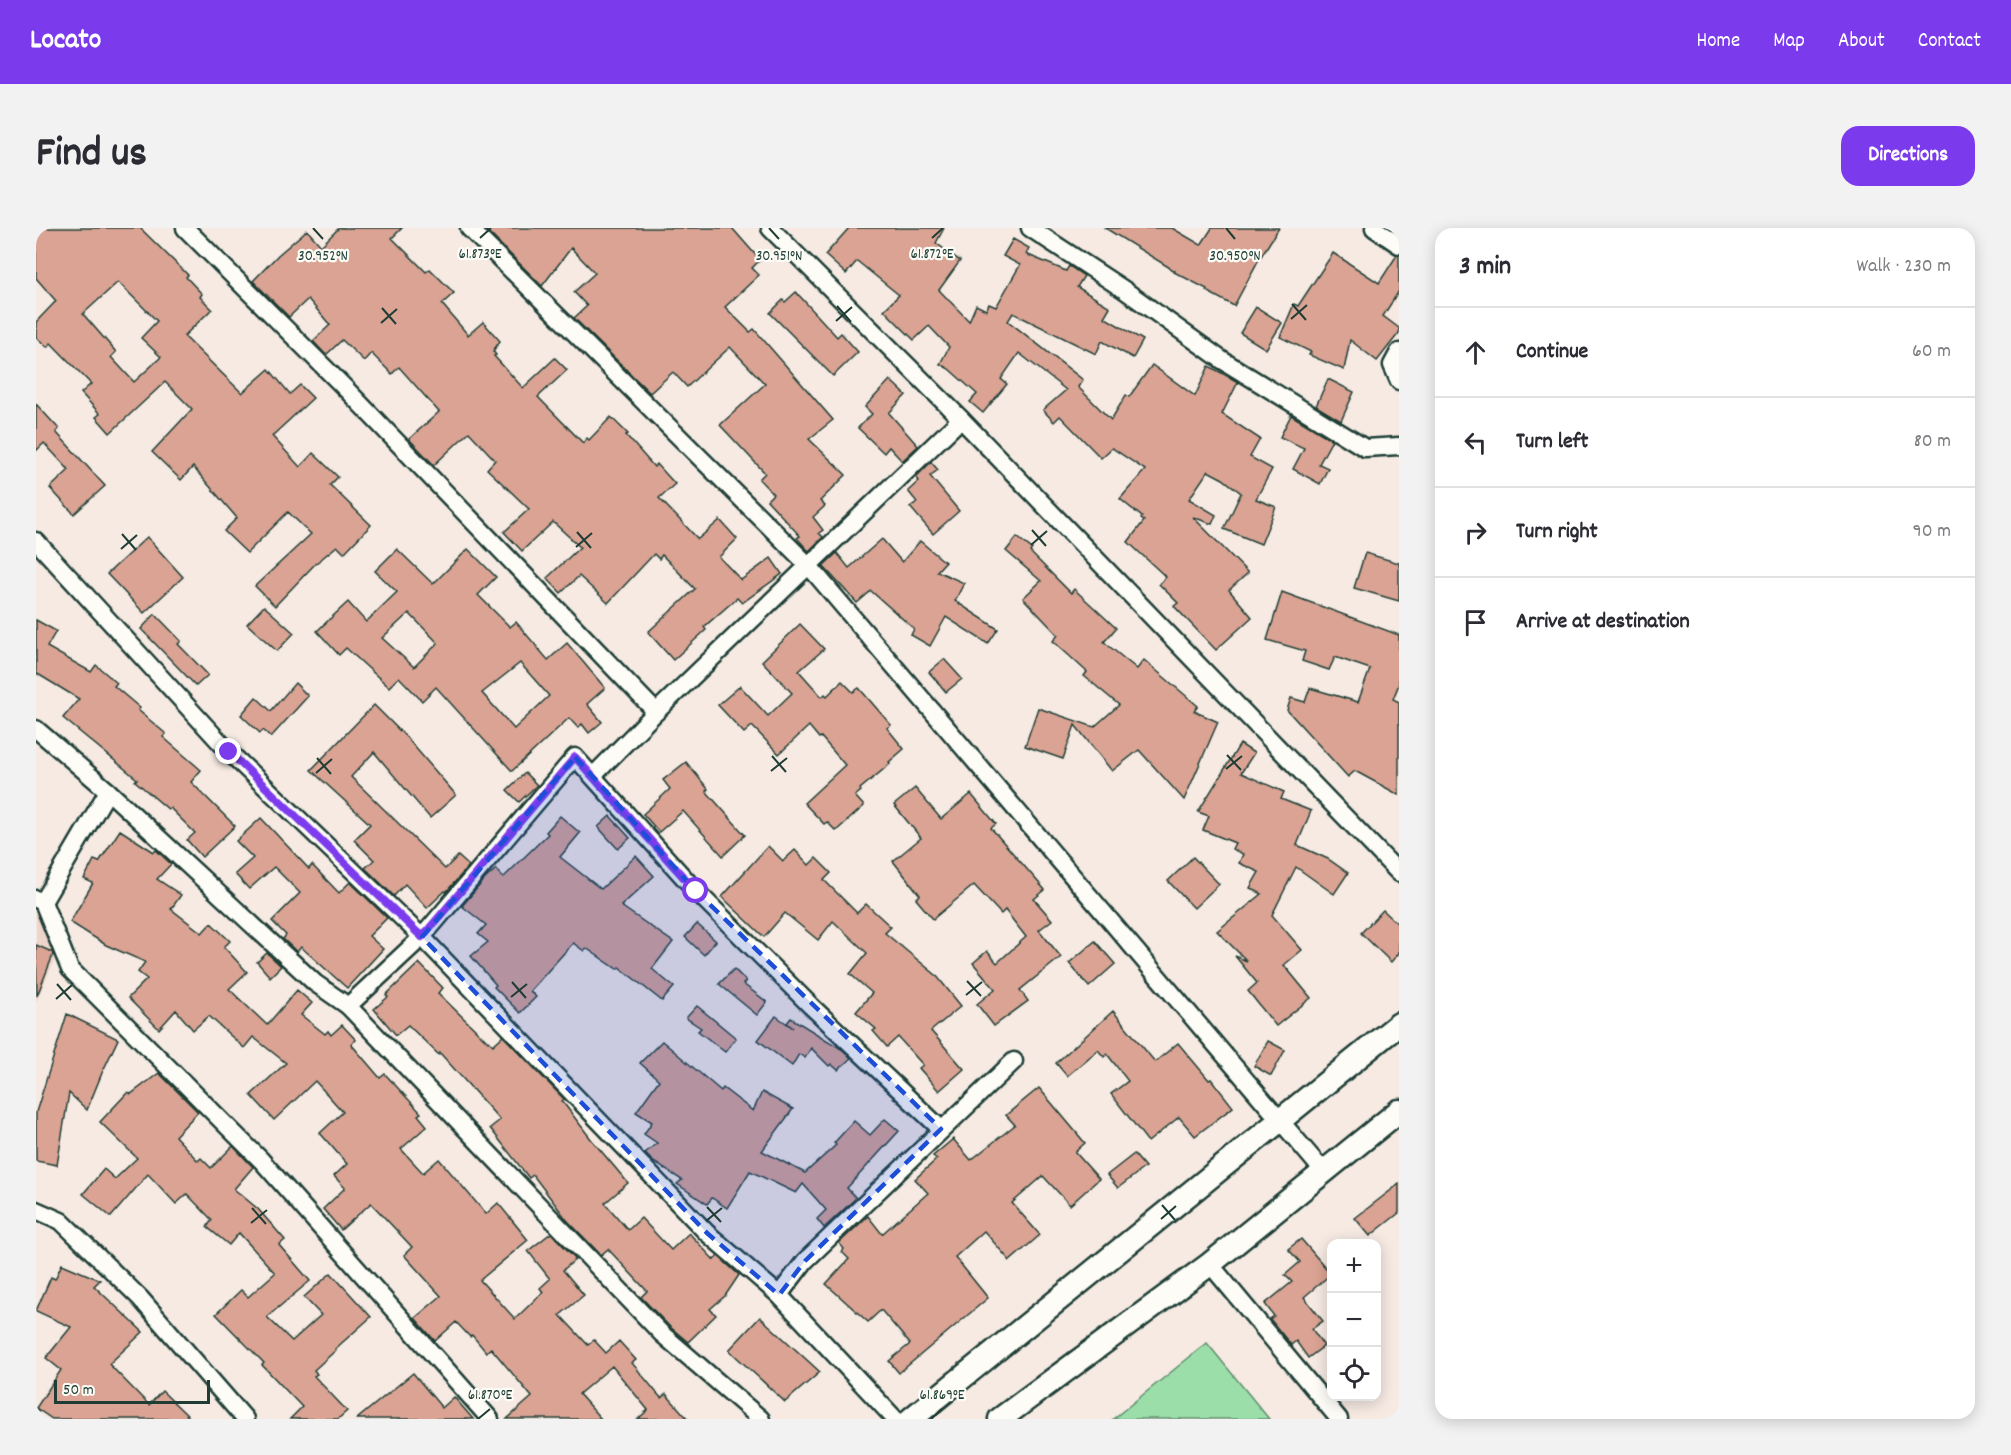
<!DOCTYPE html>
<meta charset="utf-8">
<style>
body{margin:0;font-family:Dekko,sans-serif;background:#f2f2f3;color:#2b2b33}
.controls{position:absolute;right:18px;bottom:18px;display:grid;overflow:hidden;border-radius:12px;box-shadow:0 3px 15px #0003}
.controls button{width:54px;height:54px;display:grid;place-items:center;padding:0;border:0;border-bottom:2px solid #e1e1e2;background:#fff;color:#2b2b33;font:30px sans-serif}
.scale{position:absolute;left:18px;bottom:15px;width:156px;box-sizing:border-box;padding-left:6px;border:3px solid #1f3d34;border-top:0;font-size:16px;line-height:21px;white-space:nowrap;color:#1f3d34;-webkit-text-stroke:4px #fdfcf7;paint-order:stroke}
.stop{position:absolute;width:18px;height:18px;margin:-14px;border:4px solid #7c3aed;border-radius:50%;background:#fff}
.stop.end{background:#7c3aed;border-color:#fff;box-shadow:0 2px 6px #0008}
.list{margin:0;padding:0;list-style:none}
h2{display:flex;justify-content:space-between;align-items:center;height:78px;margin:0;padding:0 24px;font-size:26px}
h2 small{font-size:20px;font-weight:400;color:#7c7c81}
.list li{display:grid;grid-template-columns:39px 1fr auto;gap:18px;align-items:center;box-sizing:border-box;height:90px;padding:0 24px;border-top:2px solid #e1e1e2}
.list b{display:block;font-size:22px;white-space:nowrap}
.list em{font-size:20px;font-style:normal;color:#7c7c81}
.icon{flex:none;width:33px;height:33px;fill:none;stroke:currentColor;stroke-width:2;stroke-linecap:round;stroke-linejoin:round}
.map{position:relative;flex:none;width:1363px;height:1191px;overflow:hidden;border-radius:18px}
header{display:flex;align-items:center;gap:36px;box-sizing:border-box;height:84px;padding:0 30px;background:#7c3aed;color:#fff}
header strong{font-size:28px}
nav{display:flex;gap:33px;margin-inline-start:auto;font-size:21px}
.intro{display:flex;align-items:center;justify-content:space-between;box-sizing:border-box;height:144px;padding:0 36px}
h1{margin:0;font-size:42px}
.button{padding:15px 27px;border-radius:18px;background:#7c3aed;color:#fff;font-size:21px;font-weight:700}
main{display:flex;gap:36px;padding:0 36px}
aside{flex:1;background:#fff;border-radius:18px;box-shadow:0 3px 15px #0003}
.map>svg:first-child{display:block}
.built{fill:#eed5cb}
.green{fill:#9cdea9;stroke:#5e8e6e;stroke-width:1.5}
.building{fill:#daa393;stroke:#1f3d34;stroke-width:1.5;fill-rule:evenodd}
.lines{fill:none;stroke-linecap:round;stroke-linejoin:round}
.street-casing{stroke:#1f3d34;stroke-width:21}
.secondary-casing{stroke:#1f3d34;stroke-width:27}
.street{stroke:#fdfcf7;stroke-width:16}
.secondary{stroke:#fdfcf7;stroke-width:22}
.route{stroke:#7c3aed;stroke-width:8}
.marked{fill:#1d4ed8;fill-opacity:0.2;stroke:#1d4ed8;stroke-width:4.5;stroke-dasharray:12 8;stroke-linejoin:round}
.ticks{fill:none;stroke:#1f3d34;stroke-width:2}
.ticks-label{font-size:15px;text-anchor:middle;fill:#1f3d34;stroke:#fdfcf7;stroke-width:4.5;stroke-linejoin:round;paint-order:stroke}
</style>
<header>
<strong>Locato</strong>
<nav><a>Home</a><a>Map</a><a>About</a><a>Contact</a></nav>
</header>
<div class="intro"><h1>Find us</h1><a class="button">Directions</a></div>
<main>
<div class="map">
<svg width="1363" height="1191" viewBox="0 0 1363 1191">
<rect width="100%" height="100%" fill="#f6eae3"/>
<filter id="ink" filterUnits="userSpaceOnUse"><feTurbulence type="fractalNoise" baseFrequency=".0167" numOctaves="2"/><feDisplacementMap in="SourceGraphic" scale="12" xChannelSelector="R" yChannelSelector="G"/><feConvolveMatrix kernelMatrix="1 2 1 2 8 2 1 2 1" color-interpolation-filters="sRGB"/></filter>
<g filter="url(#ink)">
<!-- built -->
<polygon class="built" points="0,672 18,733 0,774"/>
<!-- green -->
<polygon class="green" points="1171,1115 1233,1191 1077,1191"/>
<!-- building -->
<g class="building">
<path d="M8,0H104L152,47L150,49L166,66L164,69L176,81L148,108L206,165L233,141L254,166L264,157L277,170L236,208L264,239L277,225L302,249L294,257L335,297L308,325L301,318L279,336L239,378L219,358L275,306L252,284L211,325L188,303L201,290L157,239L145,252L116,224L156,181L129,154L74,205L60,189L64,186L45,165L55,156L15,115L11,119L0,109V94L20,73L0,50V7ZM82,54L121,93L105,110L125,129L98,154L75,129L80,124L47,86Z"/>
<polygon points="303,0 366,0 356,10 390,44 394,41 418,65 406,76 432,107 447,94 464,113 457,123 460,127 458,128 487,160 519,130 531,142 502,169 547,215 551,210 553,212 575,189 592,206 590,207 618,239 621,236 639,256 623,270 662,311 684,292 701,311 683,329 705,352 735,330 746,346 706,375 701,370 668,399 670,402 637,432 612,404 659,361 626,327 623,331 618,326 572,375 543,348 525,365 511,350 544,319 517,294 486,323 468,304 493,281 451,241 459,232 433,204 398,237 373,211 403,184 363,139 356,146 335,125 328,133 306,112 290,127 277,113 294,97 272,71 253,89 217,53 242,27 271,2 285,18"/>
<polygon points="448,0 696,0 724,32 716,40 723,47 689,79 714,104 718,101 797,192 773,211 810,247 784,273 789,278 777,289 787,302 783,305 787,309 773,323 770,320 761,310 764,308 731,272 737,266 723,251 729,245 684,197 729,156 694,119 651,159 637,144 614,165 538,90 551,78 538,64 559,45 535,20 506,58"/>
<polygon points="813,0 908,0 900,15 924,33 903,62 933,93 940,77 950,82 953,76 960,79 984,37 967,28 977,11 993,20 990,26 1030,43 1033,38 1048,48 1041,59 1074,79 1068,89 1107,112 1097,130 1066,113 1060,126 977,85 972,93 1047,152 1042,159 1075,192 1090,167 1093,169 1116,137 1159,168 1173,138 1202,154 1186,186 1224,211 1214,229 1236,241 1220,271 1240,279 1225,316 1188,301 1205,265 1187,251 1172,243 1153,271 1180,287 1176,296 1157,289 1212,345 1193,362 1216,389 1180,422 1138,378 1142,375 1123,356 1130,349 1092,314 1108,293 1105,291 1106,289 1084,271 1109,242 1076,220 1065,230 1024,188 1018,194 1007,182 1030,162 983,125 965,151 971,156 947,185 934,174 941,166 913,141 904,136 913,119 893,98 878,112 848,82 863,67 821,33 810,46 789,27"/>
<polygon points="1069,0 1136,0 1165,17 1176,0 1243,0 1222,33 1198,78 1170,63 1171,61 1138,44 1139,43"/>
<polygon points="1297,25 1343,55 1361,27 1363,27 1363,63 1347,88 1363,100 1363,105 1341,133 1314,112 1308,142 1273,127 1275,124 1244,109 1258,76 1262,78"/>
<polygon points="760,64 801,109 805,105 822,124 797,148 734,85 747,72 749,74"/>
<polygon points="1220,79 1246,95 1230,121 1204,105"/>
<polygon points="1292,151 1318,164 1305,193 1280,178"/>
<polygon points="854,152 870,167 853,185 882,218 866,233 853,219 848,225 822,200 836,186 829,179"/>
<polygon points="0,176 23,201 20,204 69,258 38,286 14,260 33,242 8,215 0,223"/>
<polygon points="1255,187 1296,212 1283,236 1292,240 1284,256 1257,241 1268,220 1244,209"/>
<polygon points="895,234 902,242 894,248 923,283 897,306 874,279 881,274 872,263 883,253 880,249"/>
<polygon points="111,309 147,349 108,385 71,346"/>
<polygon points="981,309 996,321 994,324 1035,365 1038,361 1080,400 1068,414 1101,441 1108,432 1162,478 1158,483 1182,494 1148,572 1103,522 1076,543 1039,497 1027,531 989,518 1002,480 1058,499 1083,477 1048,448 1051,444 1017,413 1022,407 987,370 1005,353 970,323"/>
<polygon points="846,311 866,334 884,313 909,334 901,343 928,355 919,373 962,401 952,416 910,389 894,418 875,407 878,401 835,363 821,375 787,338 801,325 813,340"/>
<path d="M361,321L397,356L432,321L460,349L442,367L474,399L480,394L512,432L531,415L569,460L551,476L566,494L553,505L546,496L542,500L533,490L476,543L400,459L386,473L363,449L353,459L310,420L303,427L281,403L312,374L330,394L361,364L339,343ZM373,385L402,415L378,439L346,410ZM484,435L513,468L478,501L446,465Z"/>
<polygon points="1329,325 1363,335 1363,373 1318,360"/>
<polygon points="1246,364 1363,407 1363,456 1357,471 1363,474 1363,567 1319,543 1312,549 1251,482 1255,470 1269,474 1274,460 1322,474 1334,441 1299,429 1293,442 1266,433 1269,423 1231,412"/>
<polygon points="228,378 258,405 241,423 211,396"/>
<polygon points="119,386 145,413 142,416 172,447 160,458 105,401"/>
<polygon points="0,392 20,403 11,419 55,444 60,437 81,455 78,458 104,480 102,482 130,506 127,509 165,542 155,554 199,598 166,629 151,612 159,605 134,580 132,581 99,553 101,551 27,490 43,471 0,445"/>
<polygon points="764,396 788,421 763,443 786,469 789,466 791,468 806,453 817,464 823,460 855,497 851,500 868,521 853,534 854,536 824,561 825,563 819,568 828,578 800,603 791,594 788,596 768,575 809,537 785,509 783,510 773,498 743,526 716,498 708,505 682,477 704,458 732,488 756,465 726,433"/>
<polygon points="908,431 926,451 910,464 893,444"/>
<polygon points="259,455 272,468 235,509 227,502 224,505 205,487 220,469 235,483"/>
<polygon points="338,477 371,510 420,567 394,590 338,524 315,549 409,641 422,628 433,638 410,664 409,663 391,680 369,656 358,668 329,640 338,632 318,612 334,596 275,542"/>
<polygon points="1204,516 1218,525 1205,545 1248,564 1245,571 1275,583 1261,617 1292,631 1312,645 1298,666 1260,639 1236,687 1266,722 1248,737 1275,770 1240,798 1212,763 1221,755 1199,728 1211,733 1181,703 1226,666 1214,660 1223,644 1203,635 1207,626 1196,621 1199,615 1167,602 1173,588 1162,584"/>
<polygon points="650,534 672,561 670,563 709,607 687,628 647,583 623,604 607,586 634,561 627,552"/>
<polygon points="489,545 501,557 483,574 471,562"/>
<polygon points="879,560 905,591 935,566 960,596 955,600 1009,662 998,671 1016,692 1003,702 1025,729 984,762 992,773 958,798 941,776 959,761 937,735 951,723 961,735 990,709 969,682 965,686 938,657 897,691 880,671 884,667 857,633 885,610 858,577"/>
<polygon points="524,588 544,605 524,629 565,661 600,628 618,648 585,678 637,714 616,741 638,759 626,773 583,739 581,741 550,720 548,723 537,715 494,763 500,769 484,785 458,759 460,757 435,728 452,714 442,706 450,697 426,678 449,651 460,641 467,650 512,606 510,604"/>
<polygon points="574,588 594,610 582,621 562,599"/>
<polygon points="225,590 273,641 276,637 303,665 314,654 351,690 333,708 347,721 311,760 265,719 261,724 247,711 250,707 236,693 264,665 238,639 213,661 199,646 217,630 200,613"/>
<polygon points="84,602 118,624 120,622 135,636 121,651 145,667 135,681 166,705 175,695 194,713 188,719 211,744 193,761 231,797 261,762 276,775 265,787 289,806 292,803 295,807 306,797 320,812 315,816 344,850 349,846 385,885 382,887 391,898 365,921 387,945 403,931 450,986 462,975 492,1012 444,1052 479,1091 507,1064 504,1060 514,1051 492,1023 515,1005 540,1031 527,1042 548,1067 524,1087 552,1117 558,1112 570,1125 583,1113 600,1132 596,1135 625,1170 630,1166 652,1191 602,1191 612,1182 576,1138 543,1166 565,1191 471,1191 496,1169 455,1120 450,1124 436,1107 434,1109 420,1094 399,1113 379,1090 405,1068 368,1027 376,1019 335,975 305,1002 287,981 309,960 298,948 311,936 284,905 307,884 279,853 238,892 215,867 250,835 217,809 208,820 173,788 157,802 140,782 123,801 92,770 111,751 102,744 109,734 70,717 34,694 57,655 48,651 58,632 63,634"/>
<polygon points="732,618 747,633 759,622 773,637 780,630 795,645 788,652 821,685 830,676 855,699 849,705 900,747 925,778 895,803 928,841 903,863 883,840 887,837 862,809 851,819 837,803 840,801 820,784 836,765 814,746 831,725 797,693 782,712 749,685 728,709 686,669"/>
<polygon points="1157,629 1183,656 1158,680 1132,653"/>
<polygon points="1347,682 1363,697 1363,725 1355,734 1325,705"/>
<polygon points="661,696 680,713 668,727 649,709"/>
<polygon points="1059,713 1079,736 1053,759 1033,735"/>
<polygon points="0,717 16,724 17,727 1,768"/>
<polygon points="231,725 245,738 234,749 221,734"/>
<polygon points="383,735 407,760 402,765 452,814 453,813 457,817 467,808 528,871 526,873 555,911 592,955 569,975 592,1002 605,990 635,1022 653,1005 678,1032 682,1028 703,1047 689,1068 674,1081 680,1087 652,1114 633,1098 605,1069 611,1063 572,1021 565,1027 531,992 497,947 493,950 454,900 464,892 404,825 403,827 372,797 360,807 338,781 352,769 350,767"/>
<polygon points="698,741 710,753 707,756 731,774 721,787 683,756"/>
<polygon points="661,778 700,810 689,824 662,803 665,800 650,790"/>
<polygon points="1077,783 1119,834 1142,815 1173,852 1175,851 1197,879 1159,908 1143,889 1112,914 1075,866 1092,853 1071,826 1068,829 1062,822 1031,848 1020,835"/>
<polygon points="31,786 82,811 66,845 51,882 33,865 21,937 0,933 0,884"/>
<polygon points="740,788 757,800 751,795 755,790 807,822 815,830 802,842 795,836 793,838 775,820 769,830 763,826 756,838 722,812"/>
<polygon points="626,813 685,863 687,860 717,883 726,864 757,881 726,923 769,945 800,917 798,915 818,893 834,907 849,891 863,903 811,960 820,970 788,1000 781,991 790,982 767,956 760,965 714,943 691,980 676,970 671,976 641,956 646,952 616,933 609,925 621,915 608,906 616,894 600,884 623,852 604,835"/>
<polygon points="1232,813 1249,822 1235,848 1218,838"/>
<polygon points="123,845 162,884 139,908 162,933 165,930 175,940 197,918 217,939 198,961 222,981 249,1012 243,1017 274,1053 231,1089 256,1113 285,1087 268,1069 295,1045 335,1089 299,1121 300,1122 278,1142 281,1146 278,1148 311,1183 302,1191 254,1191 266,1179 226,1137 228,1135 180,1086 205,1062 212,1069 239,1045 203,1005 193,1017 171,999 176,992 151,966 140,976 112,946 75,989 47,966 68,941 79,951 101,930 64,894 92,864 95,866"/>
<polygon points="1003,860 1049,915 1039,924 1063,951 1034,977 1007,948 976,975 1004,1007 974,1033 948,1003 919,1029 952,1070 863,1145 853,1133 874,1116 845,1082 832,1094 790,1056 813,1031 806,1024 808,1021 803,1015 832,988 846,1006 892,965 879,951 901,931 897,928 917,911 935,932 979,897 970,887"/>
<polygon points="1098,926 1109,939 1082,960 1071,947"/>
<polygon points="1363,956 1363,985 1334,1008 1319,990"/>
<polygon points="1265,1011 1295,1046 1268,1069 1287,1093 1276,1101 1288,1118 1272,1130 1260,1113 1255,1117 1242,1101 1234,1091 1238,1088 1229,1076 1256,1054 1249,1047 1264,1034 1252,1021"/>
<polygon points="26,1036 64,1052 58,1058 107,1104 73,1136 113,1177 126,1163 155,1191 16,1191 0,1180 25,1142 10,1130 35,1099 0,1083 15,1049 19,1051"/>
<polygon points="724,1089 784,1144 749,1174 693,1122"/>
<polygon points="377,1145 406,1180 418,1169 437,1191 321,1191"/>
</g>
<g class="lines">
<!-- street casing -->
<g class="street-casing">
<g id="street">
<polyline points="149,0 309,160 620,484"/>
<polyline points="433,0 773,338 1287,943"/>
<polyline points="734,0 925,191 1363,645"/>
<polyline points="994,0 1087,61 1186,132 1329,220 1363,218"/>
<polyline points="1338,0 1363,17"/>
<polyline points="1363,124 1356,137 1363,153"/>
<polyline points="0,313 193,524 386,709 671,1005 743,1067 859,1191"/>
<polyline points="0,501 72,563 279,755 312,778 626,1106 725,1191"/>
<polyline points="557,548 620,484 925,191"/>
<polyline points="0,671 7,674 34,741 225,932 454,1191"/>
<polyline points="7,674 72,563"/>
<polyline points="312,778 386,709 539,529 660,663 775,778 905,901"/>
<polyline points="0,982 25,993 104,1070 209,1191"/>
<polyline points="1174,1036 1303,1191"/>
<polyline points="743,1067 769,1033 978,833"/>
</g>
</g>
<!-- secondary casing -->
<g class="secondary-casing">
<g id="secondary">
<polyline points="875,1191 1363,796"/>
<polyline points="964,1191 1174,1036 1363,883"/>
</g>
</g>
<!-- street -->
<use href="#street" class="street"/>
<!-- secondary -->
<use href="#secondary" class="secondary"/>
</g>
</g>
<g class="lines" filter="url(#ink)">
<!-- route -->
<polyline class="route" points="193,524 386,709 539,529 660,663"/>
</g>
<!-- marked area -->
<path class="marked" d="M539,529L660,663L905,901L769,1033L743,1067L671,1005L386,709Z"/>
<!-- ticks -->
<path class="ticks" d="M277,0L287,11M733,0L743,11M1190,0L1199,11M444,10L455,0M896,10L907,0M1256,76L1270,92M801,78L815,94M346,80L360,96M1255,91L1271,77M800,93L816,79M345,95L361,81M996,302L1010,318M541,304L555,320M86,306L100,322M995,317L1011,303M540,319L556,305M85,321L101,307M1191,527L1205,542M736,528L750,544M281,530L295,546M1190,541L1206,528M735,543L751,530M280,545L296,531M931,753L945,768M476,754L490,770M21,756L35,772M930,767L946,754M475,769L491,756M20,771L36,757M1126,977L1139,992M671,979L685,994M216,980L230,996M1125,991L1140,978M670,993L686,980M215,995L231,982M442,1191L454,1181M895,1191L906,1181"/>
<g class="ticks-label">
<text x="444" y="30">61.873°E</text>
<text x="896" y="30">61.872°E</text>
<text x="287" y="32">30.952°N</text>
<text x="743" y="32">30.951°N</text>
<text x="1199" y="32">30.950°N</text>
<text x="454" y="1171">61.870°E</text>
<text x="906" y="1171">61.869°E</text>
</g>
</svg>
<div class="controls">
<button>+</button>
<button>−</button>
<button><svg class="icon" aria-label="locate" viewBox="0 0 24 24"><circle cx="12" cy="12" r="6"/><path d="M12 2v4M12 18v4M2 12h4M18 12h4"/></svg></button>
</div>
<div class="scale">50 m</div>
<div class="stop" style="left:660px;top:663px"></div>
<div class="stop end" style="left:193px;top:524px"></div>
</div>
<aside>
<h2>3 min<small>Walk · 230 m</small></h2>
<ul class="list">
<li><svg class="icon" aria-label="ahead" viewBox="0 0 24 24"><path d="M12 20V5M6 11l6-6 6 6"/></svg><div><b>Continue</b></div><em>60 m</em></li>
<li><svg class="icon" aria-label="left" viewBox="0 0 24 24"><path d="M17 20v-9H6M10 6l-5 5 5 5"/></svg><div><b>Turn left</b></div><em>80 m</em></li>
<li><svg class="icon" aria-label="right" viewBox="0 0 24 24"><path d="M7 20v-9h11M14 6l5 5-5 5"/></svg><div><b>Turn right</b></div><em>90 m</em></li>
<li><svg class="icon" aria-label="arrive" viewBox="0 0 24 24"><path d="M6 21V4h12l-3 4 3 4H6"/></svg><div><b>Arrive at destination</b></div></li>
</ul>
</aside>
</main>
